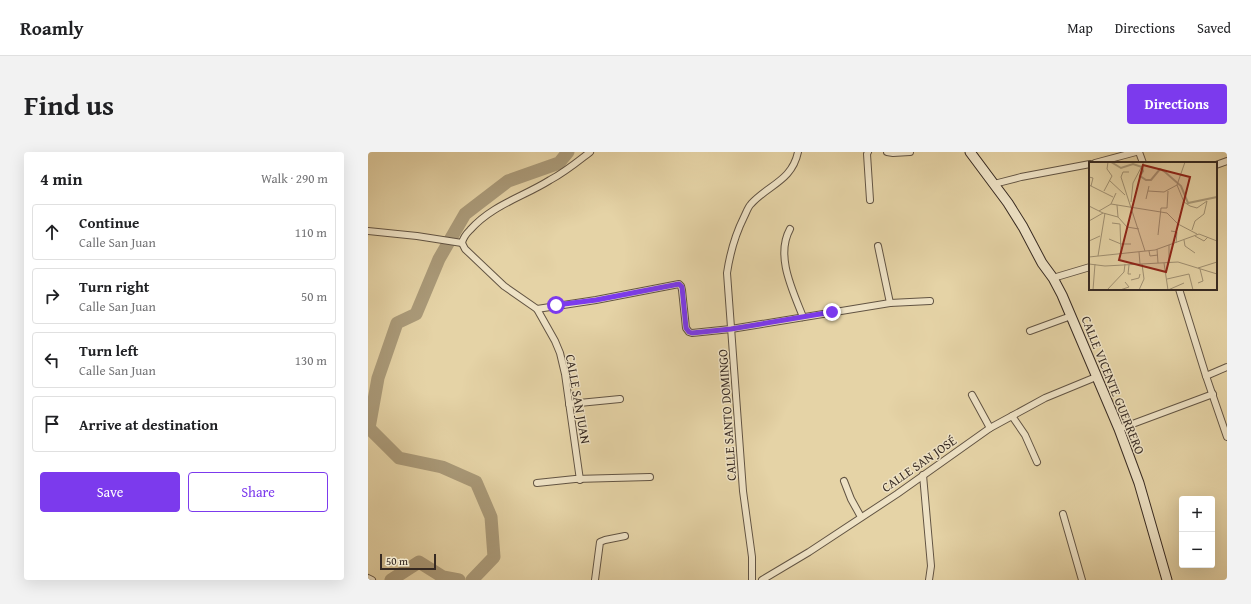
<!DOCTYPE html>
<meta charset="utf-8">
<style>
body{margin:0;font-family:"Gentium Book Plus",serif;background:#f2f2f2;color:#202124}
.controls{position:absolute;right:12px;bottom:12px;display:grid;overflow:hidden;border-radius:4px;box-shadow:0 4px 16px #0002}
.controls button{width:36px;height:36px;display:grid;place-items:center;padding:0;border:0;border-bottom:1px solid #e0e0e0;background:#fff;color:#202124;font:20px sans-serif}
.scale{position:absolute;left:12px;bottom:10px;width:56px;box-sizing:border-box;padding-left:4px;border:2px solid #372a22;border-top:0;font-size:11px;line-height:14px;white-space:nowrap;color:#372a22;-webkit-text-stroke:3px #eee2c5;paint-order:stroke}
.stop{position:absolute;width:12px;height:12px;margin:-9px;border:3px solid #7c3aed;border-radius:50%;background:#fff}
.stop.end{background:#7c3aed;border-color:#fff;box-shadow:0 1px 4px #0008}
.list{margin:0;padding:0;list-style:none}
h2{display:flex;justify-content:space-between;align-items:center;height:52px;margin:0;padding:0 16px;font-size:17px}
h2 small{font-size:13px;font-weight:400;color:#757577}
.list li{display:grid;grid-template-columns:26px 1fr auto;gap:12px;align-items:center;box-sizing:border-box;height:56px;margin:0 8px 8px;padding:0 8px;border:1px solid #e0e0e0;border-radius:4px}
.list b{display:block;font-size:15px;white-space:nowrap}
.list p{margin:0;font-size:13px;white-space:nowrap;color:#757577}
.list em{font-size:13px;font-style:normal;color:#757577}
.actions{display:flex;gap:8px;padding:12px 16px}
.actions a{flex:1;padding:9px 0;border:1px solid #7c3aed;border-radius:4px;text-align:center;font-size:14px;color:#7c3aed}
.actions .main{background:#7c3aed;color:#fff}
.icon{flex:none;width:22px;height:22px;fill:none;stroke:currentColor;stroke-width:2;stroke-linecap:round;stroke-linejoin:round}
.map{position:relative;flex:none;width:859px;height:428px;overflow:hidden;border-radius:4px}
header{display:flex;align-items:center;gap:24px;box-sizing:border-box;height:56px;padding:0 20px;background:#fff;border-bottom:1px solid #e0e0e0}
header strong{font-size:19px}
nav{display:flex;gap:22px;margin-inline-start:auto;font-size:14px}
.intro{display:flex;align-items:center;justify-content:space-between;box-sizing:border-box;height:96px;padding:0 24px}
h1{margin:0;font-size:28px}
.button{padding:10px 18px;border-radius:4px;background:#7c3aed;color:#fff;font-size:14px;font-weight:700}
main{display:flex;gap:24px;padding:0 24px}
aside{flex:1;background:#fff;border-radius:4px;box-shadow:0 4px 16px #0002}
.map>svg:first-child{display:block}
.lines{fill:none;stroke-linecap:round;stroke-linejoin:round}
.river{stroke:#aa9a79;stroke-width:13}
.street-casing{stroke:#625443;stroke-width:8}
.secondary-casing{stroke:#372a22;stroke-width:11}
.street{stroke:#eee2c5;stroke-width:6}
.secondary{stroke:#eee2c5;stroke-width:9}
.route{stroke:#7c3aed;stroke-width:5}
.labels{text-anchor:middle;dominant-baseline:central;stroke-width:3;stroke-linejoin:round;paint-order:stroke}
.street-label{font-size:13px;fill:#372a22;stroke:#eee2c5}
.inset-river{fill:none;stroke:#aa9a79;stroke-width:2}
.inset-road{fill:none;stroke:#9f8f71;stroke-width:1}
.view{fill:#8f2418;fill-opacity:0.15;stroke:#8f2418;stroke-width:2}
.inset-edge{fill:none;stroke:#372a22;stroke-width:2}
</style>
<header>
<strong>Roamly</strong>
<nav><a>Map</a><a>Directions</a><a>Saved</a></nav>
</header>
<div class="intro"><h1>Find us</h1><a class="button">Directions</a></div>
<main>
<aside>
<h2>4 min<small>Walk · 290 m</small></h2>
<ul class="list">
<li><svg class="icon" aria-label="ahead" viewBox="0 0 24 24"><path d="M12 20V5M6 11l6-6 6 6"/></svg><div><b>Continue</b><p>Calle San Juan</p></div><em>110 m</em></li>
<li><svg class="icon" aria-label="right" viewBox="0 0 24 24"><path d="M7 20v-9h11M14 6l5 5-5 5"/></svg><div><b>Turn right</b><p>Calle San Juan</p></div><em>50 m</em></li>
<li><svg class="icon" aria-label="left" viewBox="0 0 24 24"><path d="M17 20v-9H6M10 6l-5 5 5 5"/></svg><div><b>Turn left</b><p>Calle San Juan</p></div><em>130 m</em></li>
<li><svg class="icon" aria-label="arrive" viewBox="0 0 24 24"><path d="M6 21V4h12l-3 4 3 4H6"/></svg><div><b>Arrive at destination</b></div></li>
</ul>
<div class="actions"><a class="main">Save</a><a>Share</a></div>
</aside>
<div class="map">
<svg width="859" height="428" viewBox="0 0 859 428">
<rect width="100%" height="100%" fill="#e5d3a6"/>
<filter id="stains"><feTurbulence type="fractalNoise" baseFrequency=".005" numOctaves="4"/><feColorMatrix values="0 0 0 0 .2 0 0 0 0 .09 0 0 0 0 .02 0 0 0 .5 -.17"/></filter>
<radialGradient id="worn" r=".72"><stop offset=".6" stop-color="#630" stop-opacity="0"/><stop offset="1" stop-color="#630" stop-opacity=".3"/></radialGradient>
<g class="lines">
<!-- river -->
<g class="river">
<polyline points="23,428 51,410 75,425 91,428"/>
<polyline points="104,428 126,405 123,365 108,330 74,315 31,306 1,276 10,226 29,171 48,162 71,107 97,62 140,29 191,11 200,0"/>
</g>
<!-- street casing -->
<g class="street-casing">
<g id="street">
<polyline points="500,0 499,2 502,48"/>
<polyline points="519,0 525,1 542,0"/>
<polyline points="771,0 775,11"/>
<polyline points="727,11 768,0"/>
<polyline points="848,13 859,9"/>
<polyline points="626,32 653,25 722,12"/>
<path d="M422,77C407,104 425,139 435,165"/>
<polyline points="0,79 49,84 94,91"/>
<polyline points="510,94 522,151"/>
<polyline points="685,126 722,115"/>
<polyline points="811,137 838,224 859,285"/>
<polyline points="169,157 228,148 311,132 313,134 314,138 318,176 321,180 324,181 363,177 522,151 562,149"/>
<polyline points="662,179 703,164"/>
<polyline points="838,224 859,215"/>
<polyline points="604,243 622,276"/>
<polyline points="201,252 252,247"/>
<polyline points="644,264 657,283 669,310"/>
<polyline points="751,277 845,242"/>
<polyline points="555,323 563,414 561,428"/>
<path d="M212,328L197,222L192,201L187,189L169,157L136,134L97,97L94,91C95,86 98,82 102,78C124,53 155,45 182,28C197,20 209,10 222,0"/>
<polyline points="476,329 483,347 493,365"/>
<polyline points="169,331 207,327 282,325"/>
<polyline points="695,362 714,428"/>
<polyline points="0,426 4,428"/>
<polyline points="227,428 232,390 237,388 257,384"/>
<path d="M384,428V405L375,339L359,121C362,101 367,83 376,65C378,61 380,55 383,52C400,33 424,29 430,0"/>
<polyline points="394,428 441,400 529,342 622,276 677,246 728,225"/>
</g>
</g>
<!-- secondary casing -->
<g class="secondary-casing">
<polyline id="secondary" points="602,0 640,51 655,75 674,111 685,126 694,143 751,277 771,331 799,428"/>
</g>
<!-- street -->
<use href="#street" class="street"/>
<!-- secondary -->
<use href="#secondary" class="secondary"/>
</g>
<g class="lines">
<!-- route -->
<polyline class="route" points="188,153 228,148 311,132 314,135 318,176 321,180 324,181 363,177 464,160"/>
</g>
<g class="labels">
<!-- street labels -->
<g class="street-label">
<text transform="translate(745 233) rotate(68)">CALLE VICENTE GUERRERO</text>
<text transform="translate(210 247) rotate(80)">CALLE SAN JUAN</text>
<text transform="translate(359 263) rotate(-94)">CALLE SANTO DOMINGO</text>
<text transform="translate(551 312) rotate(-35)">CALLE SAN JOSÉ</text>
</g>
</g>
<!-- overview -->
<g transform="translate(721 10)">
<rect width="128" height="128" fill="#e5d3a6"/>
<path class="inset-river" d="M22,0L32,6L44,2L53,5L54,9L51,14L57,18H62L71,7L76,10L92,24L99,41L128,35"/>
<path class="inset-road" d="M40,10H34L32,15L56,89M0,15L4,16L2,24M20,18L36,33M0,23L24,35M88,23L96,0M15,29L23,14L18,7L19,0M59,29L75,30L88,23L95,40L101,44L108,46L118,39M57,37L60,24M42,40L44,21L55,0M22,42L27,31M28,43L29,55M0,44L14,51M10,49L22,42L78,51L89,62L108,72M14,51L29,55L38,65L50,67M0,59L14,51M23,61L31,62L32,92M103,68L106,59L115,52L118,39M82,69L88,70L87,81M69,73L72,46H78L79,29M106,74L115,79L119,75M20,77L32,82H42M95,78L96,84L106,91M0,79L11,74M68,87L69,101M60,89L61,94L69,93M50,90L51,102M9,94L16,51M0,95L66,88L110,72L128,79M80,100V83M75,101L79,128M0,102L16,104L89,100L128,112M40,103L39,112H42M109,106L128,100M100,112L104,128M78,117L100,112M42,118L50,116L51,112M109,121L114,119L111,107M4,128L6,102M18,128L35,110L36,102M31,128L40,125L36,120M50,128L55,117L53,102M79,128L95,121"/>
<path class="view" d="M54,3L101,15L77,110L30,98Z"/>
<rect width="128" height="128" class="inset-edge"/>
</g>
<rect width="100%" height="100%" filter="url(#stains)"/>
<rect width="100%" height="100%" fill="url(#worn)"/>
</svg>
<div class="controls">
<button>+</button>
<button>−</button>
</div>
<div class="scale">50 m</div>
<div class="stop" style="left:188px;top:153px"></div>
<div class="stop end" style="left:464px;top:160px"></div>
</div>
</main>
